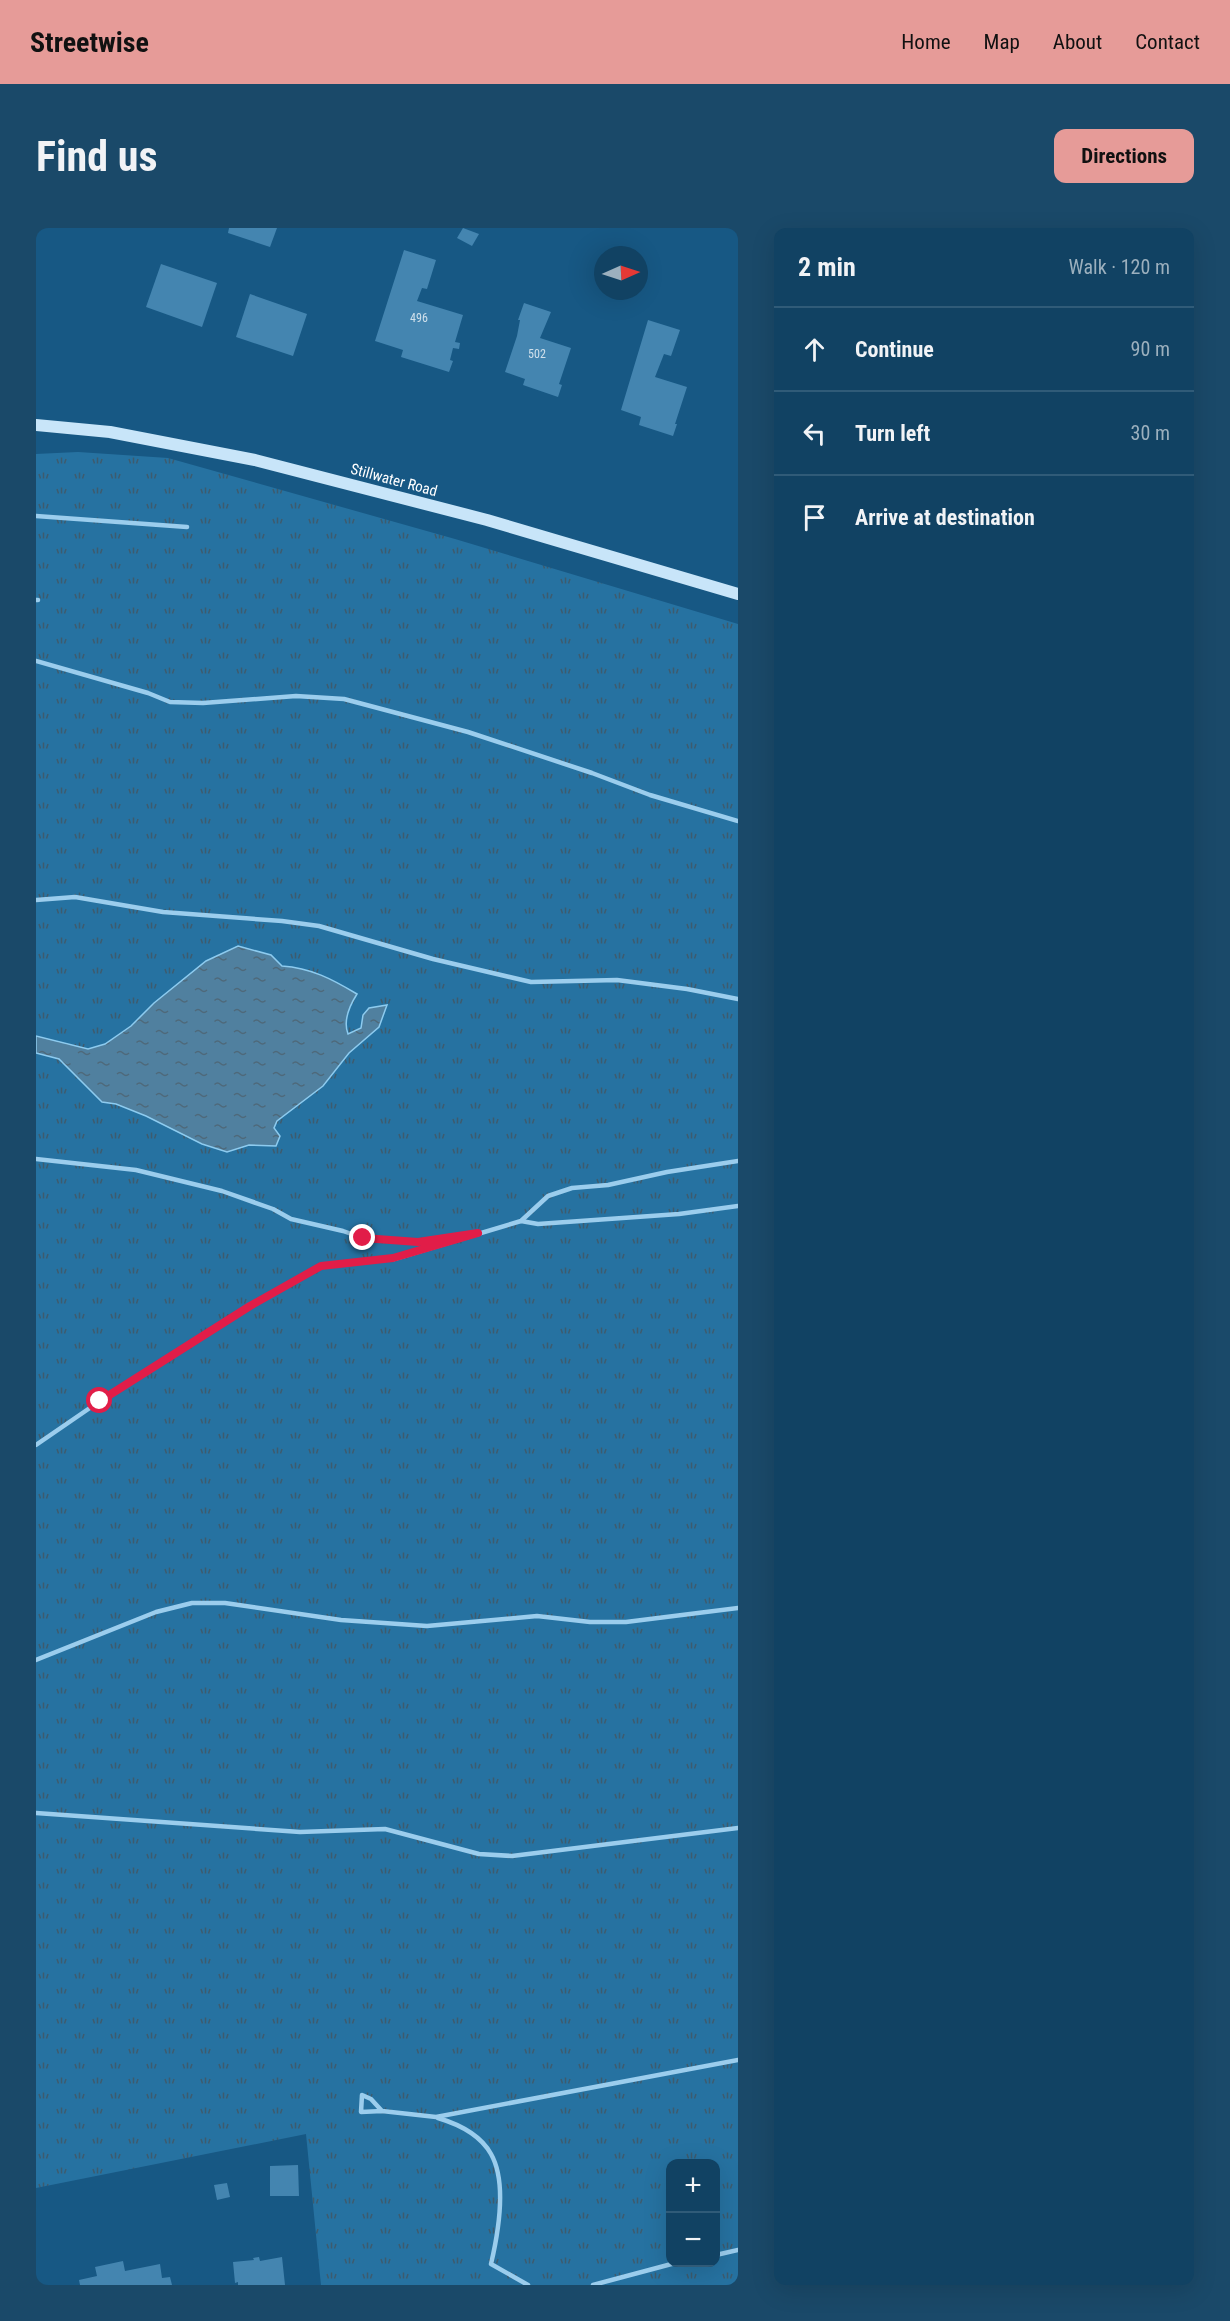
<!DOCTYPE html>
<meta charset="utf-8">
<style>
body{margin:0;font-family:"Roboto Condensed",sans-serif;background:#1a4969;color:#f1f3f6}
.controls{position:absolute;right:18px;bottom:18px;display:grid;overflow:hidden;border-radius:12px;box-shadow:0 6px 24px #0002}
.controls button{width:54px;height:54px;display:grid;place-items:center;padding:0;border:0;border-bottom:2px solid #305b78;background:#114263;color:#f1f3f6;font:30px sans-serif}
.compass{position:absolute;left:558px;top:18px;width:54px;height:54px;border-radius:50%;background:#114263;box-shadow:0 6px 24px #0002;rotate:87deg}
.stop{position:absolute;width:18px;height:18px;margin:-14px;border:4px solid #e11d48;border-radius:50%;background:#fff}
.stop.end{background:#e11d48;border-color:#fff;box-shadow:0 2px 6px #0008}
.list{margin:0;padding:0;list-style:none}
h2{display:flex;justify-content:space-between;align-items:center;height:78px;margin:0;padding:0 24px;font-size:26px}
h2 small{font-size:20px;font-weight:400;color:#9cb0be}
.list li{display:grid;grid-template-columns:39px 1fr auto;gap:18px;align-items:center;box-sizing:border-box;height:84px;padding:0 24px;border-top:2px solid #305b78}
.list b{display:block;font-size:22px;white-space:nowrap}
.list em{font-size:20px;font-style:normal;color:#9cb0be}
.icon{flex:none;width:33px;height:33px;fill:none;stroke:currentColor;stroke-width:2;stroke-linecap:round;stroke-linejoin:round}
.map{position:relative;flex:none;width:702px;height:2057px;overflow:hidden;border-radius:12px}
header{display:flex;align-items:center;gap:36px;box-sizing:border-box;height:84px;padding:0 30px;background:#e69b98;color:#111}
header strong{font-size:28px}
nav{display:flex;gap:33px;margin-inline-start:auto;font-size:21px}
.intro{display:flex;align-items:center;justify-content:space-between;box-sizing:border-box;height:144px;padding:0 36px}
h1{margin:0;font-size:42px}
.button{padding:15px 27px;border-radius:12px;background:#e69b98;color:#111;font-size:21px;font-weight:700}
main{display:flex;gap:36px;padding:0 36px}
aside{flex:1;background:#114263;border-radius:12px;box-shadow:0 6px 24px #0002}
.map>svg:first-child{display:block}
.grass{fill:url(#grass-tufts);fill-rule:evenodd}
.water{fill:url(#water-ripples);stroke:#8dcbef;stroke-width:1.5}
.building{fill:#4485b0}
.lines{fill:none;stroke-linecap:round;stroke-linejoin:round}
.lane{stroke:#9bcded;stroke-width:4.5}
.secondary{stroke:#c8e5f9;stroke-width:12}
.route{stroke:#e11d48;stroke-width:8}
.labels{text-anchor:middle;dominant-baseline:central;stroke-width:4.5;stroke-linejoin:round;paint-order:stroke}
.number-label{font-size:12px;fill:#d0e0eb}
.street-label{font-size:15px;fill:#fff;stroke:#175884}
</style>
<header>
<strong>Streetwise</strong>
<nav><a>Home</a><a>Map</a><a>About</a><a>Contact</a></nav>
</header>
<div class="intro"><h1>Find us</h1><a class="button">Directions</a></div>
<main>
<div class="map">
<svg width="702" height="2057" viewBox="0 0 702 2057">
<defs>
<pattern id="grass-tufts" width="24" height="20" patternUnits="userSpaceOnUse" patternTransform="scale(1.5)"><rect width="24" height="20" fill="#2672a1"/><path d="M3 7l-1-3M5 7V3M7 7l1-3M15 17l-1-3M17 17v-4M19 17l1-3" fill="none" stroke="#3d5b6e"/></pattern>
<pattern id="water-ripples" width="26" height="14" patternUnits="userSpaceOnUse" patternTransform="scale(1.5)"><rect width="26" height="14" fill="#50809f"/><path d="M2 4q2-2 4 0t4 0M15 11q2-2 4 0t4 0" fill="none" stroke="#4e697a"/></pattern>
</defs>
<rect width="100%" height="100%" fill="#175884"/>
<!-- grass -->
<path class="grass" d="M42,224L132,230L419,311L702,396V2057H285L270,1906L0,1960V226ZM634,1936H680V2034H634Z"/>
<!-- water -->
<path class="water" d="M202,718L235,727L246,738C275,740 296,751 321,766C314,777 307,793 312,806L325,800L327,787L333,780L351,777L343,799L313,825L287,858L241,893L238,900L244,908L240,918L213,917L191,924L166,916L110,888L80,876L66,874L23,831L0,825V808L52,821L69,816L95,798L118,775L170,733Z"/>
<!-- building -->
<g class="building">
<polygon points="193,0 241,0 234,19 192,5"/>
<polygon points="427,0 443,6 436,18 421,10"/>
<polygon points="368,22 400,32 391,61 386,60 381,73 427,87 419,114 424,115 423,121 417,120 414,132 417,133 413,144 365,129 367,122 339,113"/>
<polygon points="125,36 181,55 166,99 110,79"/>
<polygon points="214,66 271,86 257,128 200,109"/>
<polygon points="488,75 515,84 504,110 535,120 523,156 526,157 522,169 487,157 489,151 469,144 481,108 484,92 482,92"/>
<polygon points="612,92 644,102 635,128 628,126 619,149 651,159 639,196 641,196 637,208 603,197 605,189 585,182"/>
<polygon points="262,1937 263,1968 234,1968 234,1938"/>
<polygon points="191,1955 194,1969 181,1972 178,1957"/>
<polygon points="223,2029 224,2033 246,2029 249,2057 202,2057 202,2054 199,2055 197,2034 218,2032 217,2030"/>
<polygon points="87,2033 89,2043 124,2036 126,2050 134,2049 136,2057 44,2057 43,2052 61,2048 59,2039"/>
</g>
<g class="lines">
<!-- lane -->
<g class="lane">
<polyline points="0,288 151,299"/>
<polyline points="0,372 2,372"/>
<polyline points="0,433 112,465 134,474 167,475 260,468 308,471 432,504 556,545 614,567 702,593"/>
<polyline points="0,672 39,669 127,684 246,693 283,698 397,731 495,754 581,752 651,761 702,771"/>
<polyline points="0,931 100,942 186,963 237,981 255,991 307,1003 327,1010 382,1014 424,1008"/>
<polyline points="485,993 502,996 643,986 702,978"/>
<polyline points="0,1217 64,1173 214,1078 285,1038 358,1031 485,993 512,968 536,960 572,957 631,944 702,933"/>
<polyline points="0,1432 120,1384 156,1375 189,1375 305,1392 391,1398 501,1388 554,1394 590,1394 702,1380"/>
<polyline points="0,1585 264,1604 349,1601 443,1626 476,1628 702,1600"/>
<polyline points="346,1883 325,1884 326,1867 335,1871 346,1883 400,1889 702,1832"/>
<path d="M402,1890C422,1896 444,1906 455,1926C471,1954 462,2006 455,2036L492,2057"/>
<polyline points="680,2027 702,2022"/>
<polyline points="557,2057 643,2034"/>
</g>
<!-- secondary -->
<polyline class="secondary" points="0,197 74,204 219,232 451,292 702,366"/>
</g>
<g class="lines">
<!-- route -->
<polyline class="route" points="64,1173 214,1078 285,1038 357,1030 442,1005 382,1014 327,1010"/>
</g>
<g class="labels">
<!-- number labels -->
<g class="number-label">
<text x="383" y="90">496</text>
<text x="501" y="126">502</text>
</g>
<!-- street labels -->
<g class="street-label">
<text transform="translate(358 252) rotate(15)">Stillwater Road</text>
</g>
</g>
</svg>
<div class="controls">
<button>+</button>
<button>−</button>
</div>
<svg class="compass" viewBox="-18 -18 36 36"><path d="M0-13l5 13h-10z" fill="#e53935"/><path d="M0 13l5-13h-10z" fill="#9cb0be"/></svg>
<div class="stop" style="left:64px;top:1173px"></div>
<div class="stop end" style="left:327px;top:1010px"></div>
</div>
<aside>
<h2>2 min<small>Walk · 120 m</small></h2>
<ul class="list">
<li><svg class="icon" aria-label="ahead" viewBox="0 0 24 24"><path d="M12 20V5M6 11l6-6 6 6"/></svg><div><b>Continue</b></div><em>90 m</em></li>
<li><svg class="icon" aria-label="left" viewBox="0 0 24 24"><path d="M17 20v-9H6M10 6l-5 5 5 5"/></svg><div><b>Turn left</b></div><em>30 m</em></li>
<li><svg class="icon" aria-label="arrive" viewBox="0 0 24 24"><path d="M6 21V4h12l-3 4 3 4H6"/></svg><div><b>Arrive at destination</b></div></li>
</ul>
</aside>
</main>
